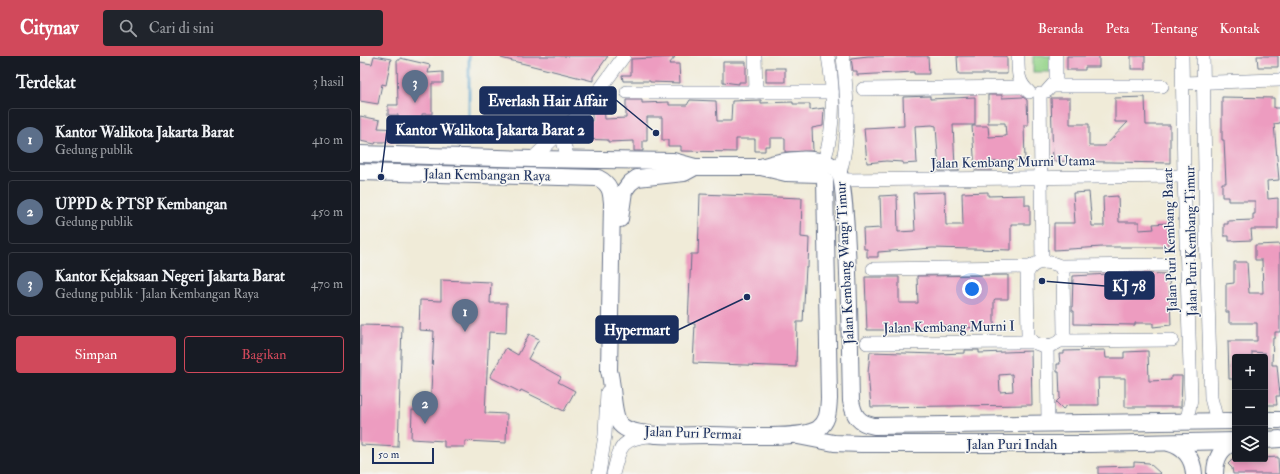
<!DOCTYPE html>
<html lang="id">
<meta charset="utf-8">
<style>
body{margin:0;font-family:"IM FELL Double Pica",serif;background:#20242c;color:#f1f3f6}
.controls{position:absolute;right:12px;bottom:12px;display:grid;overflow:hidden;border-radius:4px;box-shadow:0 2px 6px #0003}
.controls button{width:36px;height:36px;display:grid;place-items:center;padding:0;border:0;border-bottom:1px solid #363941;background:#171b24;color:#f1f3f6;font:20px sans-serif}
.scale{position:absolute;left:12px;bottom:10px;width:62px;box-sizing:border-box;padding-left:4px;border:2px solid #1b2f5e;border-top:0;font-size:11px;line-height:14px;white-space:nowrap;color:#1b2f5e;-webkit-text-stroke:3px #f6f6f2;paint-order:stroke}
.you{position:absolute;left:612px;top:233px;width:14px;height:14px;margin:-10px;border:3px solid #fff;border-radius:50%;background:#1a73e8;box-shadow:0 0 0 6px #1a73e833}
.badge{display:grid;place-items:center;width:26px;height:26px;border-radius:50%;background:#d1495b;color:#fff;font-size:13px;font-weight:700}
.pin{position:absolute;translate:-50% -33px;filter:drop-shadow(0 1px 2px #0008)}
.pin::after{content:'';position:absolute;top:21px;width:14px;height:12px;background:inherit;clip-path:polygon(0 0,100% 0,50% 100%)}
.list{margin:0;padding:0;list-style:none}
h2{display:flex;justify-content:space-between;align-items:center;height:52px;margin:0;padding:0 16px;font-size:17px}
h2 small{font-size:13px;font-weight:400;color:#9ea1a6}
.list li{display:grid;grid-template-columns:26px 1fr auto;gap:12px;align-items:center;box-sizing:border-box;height:64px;margin:0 8px 8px;padding:0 8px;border:1px solid #363941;border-radius:4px}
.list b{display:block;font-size:15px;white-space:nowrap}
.list p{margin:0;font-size:13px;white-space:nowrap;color:#9ea1a6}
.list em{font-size:13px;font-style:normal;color:#9ea1a6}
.actions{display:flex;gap:8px;padding:12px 16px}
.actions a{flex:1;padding:9px 0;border:1px solid #d1495b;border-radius:4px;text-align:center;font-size:14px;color:#d1495b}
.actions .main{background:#d1495b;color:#fff}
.icon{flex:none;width:22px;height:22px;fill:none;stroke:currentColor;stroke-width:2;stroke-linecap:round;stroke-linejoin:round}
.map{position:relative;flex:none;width:920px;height:418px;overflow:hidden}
header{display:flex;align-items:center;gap:24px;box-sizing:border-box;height:56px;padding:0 20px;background:#d1495b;color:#fff}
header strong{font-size:19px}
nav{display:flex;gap:22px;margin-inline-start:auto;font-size:14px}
.search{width:280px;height:36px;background:#20242c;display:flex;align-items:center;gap:10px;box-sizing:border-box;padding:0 14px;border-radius:4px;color:#9ea1a6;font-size:15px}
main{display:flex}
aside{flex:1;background:#171b24}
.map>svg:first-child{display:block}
.green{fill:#95d48a;stroke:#588274}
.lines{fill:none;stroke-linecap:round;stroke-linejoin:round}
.stream{stroke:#57a4d0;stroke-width:2.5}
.building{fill:#ed9cc0;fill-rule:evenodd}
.minor-casing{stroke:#667189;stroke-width:14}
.major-casing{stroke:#667189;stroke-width:18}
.minor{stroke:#fff;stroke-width:13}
.major{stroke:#fff;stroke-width:16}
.labels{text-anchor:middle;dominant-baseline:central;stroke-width:3;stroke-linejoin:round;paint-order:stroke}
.street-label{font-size:14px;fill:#1b2f5e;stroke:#f6f6f2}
.leader{fill:none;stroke:#1b2f5e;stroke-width:1.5}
.callout-dot{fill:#1b2f5e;stroke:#f6f6f2;stroke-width:1.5}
.callout{fill:#1b2f5e;stroke:#1b2f5e;stroke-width:1.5}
.callout-label{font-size:15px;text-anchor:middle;font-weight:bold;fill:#fff}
</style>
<header>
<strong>Citynav</strong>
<div class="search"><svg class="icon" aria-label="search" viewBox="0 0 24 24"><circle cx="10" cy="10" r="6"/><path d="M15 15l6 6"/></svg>Cari di sini</div>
<nav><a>Beranda</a><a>Peta</a><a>Tentang</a><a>Kontak</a></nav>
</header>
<main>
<aside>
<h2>Terdekat<small>3 hasil</small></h2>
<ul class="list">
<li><span class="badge" style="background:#5c6f8a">1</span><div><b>Kantor Walikota Jakarta Barat</b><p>Gedung publik</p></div><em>410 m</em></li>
<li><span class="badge" style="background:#5c6f8a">2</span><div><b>UPPD &amp; PTSP Kembangan</b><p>Gedung publik</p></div><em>450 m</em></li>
<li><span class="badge" style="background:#5c6f8a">3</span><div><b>Kantor Kejaksaan Negeri Jakarta Barat</b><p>Gedung publik · Jalan Kembangan Raya</p></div><em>470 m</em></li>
</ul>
<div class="actions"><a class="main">Simpan</a><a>Bagikan</a></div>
</aside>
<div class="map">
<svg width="920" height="418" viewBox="0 0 920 418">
<rect width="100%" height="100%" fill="#f6f6f2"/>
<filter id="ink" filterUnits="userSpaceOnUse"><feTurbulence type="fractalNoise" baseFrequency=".025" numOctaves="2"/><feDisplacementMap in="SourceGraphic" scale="8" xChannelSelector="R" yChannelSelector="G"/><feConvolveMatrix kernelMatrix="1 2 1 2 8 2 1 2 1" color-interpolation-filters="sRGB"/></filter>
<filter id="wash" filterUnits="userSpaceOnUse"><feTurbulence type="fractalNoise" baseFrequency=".012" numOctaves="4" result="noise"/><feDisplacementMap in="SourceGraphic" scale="16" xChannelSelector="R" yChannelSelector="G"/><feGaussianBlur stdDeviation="0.9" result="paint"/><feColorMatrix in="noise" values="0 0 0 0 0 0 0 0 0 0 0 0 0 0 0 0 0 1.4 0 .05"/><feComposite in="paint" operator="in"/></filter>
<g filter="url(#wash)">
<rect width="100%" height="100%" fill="#f0ebd8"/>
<!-- green -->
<rect class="green" x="673" y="0" width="18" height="16"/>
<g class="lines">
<!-- stream -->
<polyline class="stream" points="109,0 109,90"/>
</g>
<g id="blocks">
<!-- building -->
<g class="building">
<polygon points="14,0 31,3 26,29 22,28 18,48 0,45 0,6 12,8"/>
<polygon points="141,0 248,0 233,21 233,25 141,2"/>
<polygon points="508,0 568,0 569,18 554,18 554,16 497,19 497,15 493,15 491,2"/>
<polygon points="597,0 647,0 647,18 598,18"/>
<polygon points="707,0 739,0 739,11 725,11 725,14 707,14"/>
<rect x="771" y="0" width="14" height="13"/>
<polygon points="897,0 918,0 918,11 898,11"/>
<polygon points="315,1 309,8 319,8 320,27 290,26 290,25 263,25 262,19 271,19 271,3"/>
<polygon points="40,2 70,9 68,17 83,16 83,27 72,27 72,58 62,58 62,71 38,71 38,59 28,59 28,49 38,49 37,4 40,4"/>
<polygon points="363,6 386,6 386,26 379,26 379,28 363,26"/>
<rect x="406" y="12" width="19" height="14"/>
<polygon points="628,39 642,39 642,42 663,41 667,44 668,69 664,69 665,104 632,106 632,114 615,114 612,70 628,70 629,81 646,80 645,67 628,67"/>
<polygon points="570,40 570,43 615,41 615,69 593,69 595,111 599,111 599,115 579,115 576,70 572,69 555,70 557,107 543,108 543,106 526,105 507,107 504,72 544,70 543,41"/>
<polygon points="785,41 786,69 810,69 810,107 693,105 691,42 710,42 710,68 729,68 729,90 745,90 768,66 755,66 755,42"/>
<polygon points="862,41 914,42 914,52 920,52 920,67 914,68 919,124 907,125 908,143 918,142 918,173 891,173 892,184 869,185 869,180 864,180 864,168 868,168 868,165 893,164 893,158 895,158 895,145 868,145 868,141 862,141 862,127 866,127 864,84 862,84"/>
<polygon points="266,44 282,44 282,47 309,46 309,49 327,49 330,44 356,45 357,65 371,65 372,45 401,44 401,47 433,46 433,48 450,48 450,54 464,52 463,70 452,72 453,95 425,96 425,82 410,82 410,90 405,90 405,95 395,95 395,83 376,83 376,96 321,95 321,90 308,90 308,84 302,84 302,61 287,61 287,85 283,85 283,95 274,95 274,85 248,86 248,84 220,83 220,68 224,65 232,65 232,57 238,50 244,50 245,63 266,62"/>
<polygon points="0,60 20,64 18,72 40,73 39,86 16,86 15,88 0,85"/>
<polygon points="585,136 586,169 603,169 602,137 628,136 628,140 665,139 665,149 670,149 670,168 651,168 651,194 573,192 518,196 518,201 507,201 507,193 504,193 503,173 521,172 520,140 537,139 538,176 555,175 553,137"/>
<polygon points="729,136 732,170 744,170 743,141 758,140 759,166 779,166 779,174 794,173 793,168 808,167 809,191 742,191 694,194 694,167 715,167 713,137"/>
<polygon points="340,138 442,142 441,181 449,182 448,211 446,211 443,266 437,266 436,311 333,307 335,268 328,267 331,198 338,198"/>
<polygon points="920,188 920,276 915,276 915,282 913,282 912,309 917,309 920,340 916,340 917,349 905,349 905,297 892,296 892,301 875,301 875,323 869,323 868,285 897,285 897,267 869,267 869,256 866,256 866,228 874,227 874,206 887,206 889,237 903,237 902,204 895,204 895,189"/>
<polygon points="767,217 809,218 811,269 793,271 793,267 775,267 775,269 714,268 714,255 712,255 713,220"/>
<polygon points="648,219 648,243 635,243 634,244 634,273 573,269 573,272 541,273 541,271 527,271 527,274 507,274 505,221 539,221 539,247 558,247 557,220"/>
<polygon points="81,224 131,226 130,247 147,247 146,277 129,276 125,357 147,358 146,387 105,385 105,391 84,391 84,385 51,383 52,354 70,355 74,275 59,274 60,244 81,245"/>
<polygon points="1,269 42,270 38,391 0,389"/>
<polygon points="169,278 179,283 168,303 201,321 198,326 215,335 204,355 161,334 160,336 130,321 146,292 158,299"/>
<path d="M605,294H619V297L671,295L672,349L511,351L508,317L510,296L577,298L605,297ZM652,318L653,335L640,336L639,319Z"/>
<polygon points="745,294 746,302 764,302 764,296 788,295 789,325 811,324 811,320 822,320 821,351 765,351 765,322 738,322 739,349 708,349 703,353 696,346 700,342 699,316 697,316 697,308 700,308 699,298 704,298 704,295"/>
<polygon points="918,401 919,418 873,418 872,412 868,408 872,404"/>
<polygon points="774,406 789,407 801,418 738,418 738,411 774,410"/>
</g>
</g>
</g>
<g filter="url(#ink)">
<use href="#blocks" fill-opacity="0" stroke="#667189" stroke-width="1"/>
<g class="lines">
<!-- minor casing -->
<g class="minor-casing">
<g id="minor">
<polyline points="395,0 396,36"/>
<path d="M658,0C658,14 657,26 669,36"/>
<polyline points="822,0 824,120 831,343 828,359 823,366"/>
<polyline points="843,0 846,177 851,342 856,361 862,365"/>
<polyline points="823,27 920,24"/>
<polyline points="693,30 802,30"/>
<polyline points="503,33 663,31"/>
<polyline points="687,35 696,25 696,0"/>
<polyline points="267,36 472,36"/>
<polyline points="680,38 682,206"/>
<polyline points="206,73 203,85 208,103"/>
<polyline points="172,103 228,50 264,0"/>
<path d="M464,105C475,72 474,34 468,0"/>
<path d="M480,117C491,78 487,39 483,0"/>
<polyline points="482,124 824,120"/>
<path d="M700,210L703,216L704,279C698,293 675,293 668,280L667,218C672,204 687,204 700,210L805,209"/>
<polyline points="513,213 669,211"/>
<polyline points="702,285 812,284"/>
<polyline points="507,287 671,286"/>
<polyline points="687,289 688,367"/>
<polyline points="239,418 245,379 247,336"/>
<path d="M253,418C260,393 259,383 288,380"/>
</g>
</g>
<!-- major casing -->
<g class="major-casing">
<g id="major">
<path d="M0,98L172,103L313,105L335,111H401L426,117L459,118L465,124L469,343C468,354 469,365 458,373C440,384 373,379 349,379C332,379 314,380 297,379C287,378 270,377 262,370C251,362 254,329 249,315L252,147C251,135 250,128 238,122L0,116"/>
<path d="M401,111C420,104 463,97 478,115C489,128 490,315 491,345C494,360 498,367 514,370L875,365"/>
<polyline points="260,163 264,135 270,127 277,122 324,117 335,111"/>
<polyline points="905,364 920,364"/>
<polyline points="438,380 474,387 501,388 731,388 875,385"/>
<polyline points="905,384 920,383"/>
<path d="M809,387C824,391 833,402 834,418"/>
<path d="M855,418C855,402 861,392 875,385"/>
</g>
</g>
<!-- minor -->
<use href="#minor" class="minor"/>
<!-- major -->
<use href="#major" class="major"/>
</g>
</g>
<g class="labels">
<!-- street labels -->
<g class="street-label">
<text transform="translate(653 106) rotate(-1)">Jalan Kembang Murni Utama</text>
<text transform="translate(127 119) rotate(1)">Jalan Kembangan Raya</text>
<text transform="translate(810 184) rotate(-92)">Jalan Puri Kembang Barat</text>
<text transform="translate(831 185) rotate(-91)">Jalan Puri Kembang Timur</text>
<text transform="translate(485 207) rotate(-93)">Jalan Kembang Wangi Timur</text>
<text transform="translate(589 271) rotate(-1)">Jalan Kembang Murni I</text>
<text transform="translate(333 377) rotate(2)">Jalan Puri Permai</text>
<text x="652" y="388">Jalan Puri Indah</text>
</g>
</g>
<!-- callouts -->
<path class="leader" d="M296 77L256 44M21 121L27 74M682 225L745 230M387 241L318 274"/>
<g class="callout-dot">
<circle cx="296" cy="77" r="4"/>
<circle cx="21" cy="121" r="4"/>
<circle cx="682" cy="225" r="4"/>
<circle cx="387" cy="241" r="4"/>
</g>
<g class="callout">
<rect x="120" y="31" width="136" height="27" rx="4"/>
<rect x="27" y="60" width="206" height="27" rx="4"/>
<rect x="745" y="216" width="49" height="27" rx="4"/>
<rect x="236" y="260" width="82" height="27" rx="4"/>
</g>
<g class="callout-label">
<text x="188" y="50">Everlash Hair Affair</text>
<text x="130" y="79">Kantor Walikota Jakarta Barat 2</text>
<text x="769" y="235">KJ 78</text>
<text x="277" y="279">Hypermart</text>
</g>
</svg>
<div class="controls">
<button>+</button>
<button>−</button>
<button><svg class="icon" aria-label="layers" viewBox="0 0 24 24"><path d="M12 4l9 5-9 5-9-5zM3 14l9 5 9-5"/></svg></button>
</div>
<div class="scale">50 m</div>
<div class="you"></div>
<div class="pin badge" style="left:105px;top:276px;background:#5c6f8a">1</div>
<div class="pin badge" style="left:65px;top:368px;background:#5c6f8a">2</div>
<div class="pin badge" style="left:55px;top:47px;background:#5c6f8a">3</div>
</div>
</main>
